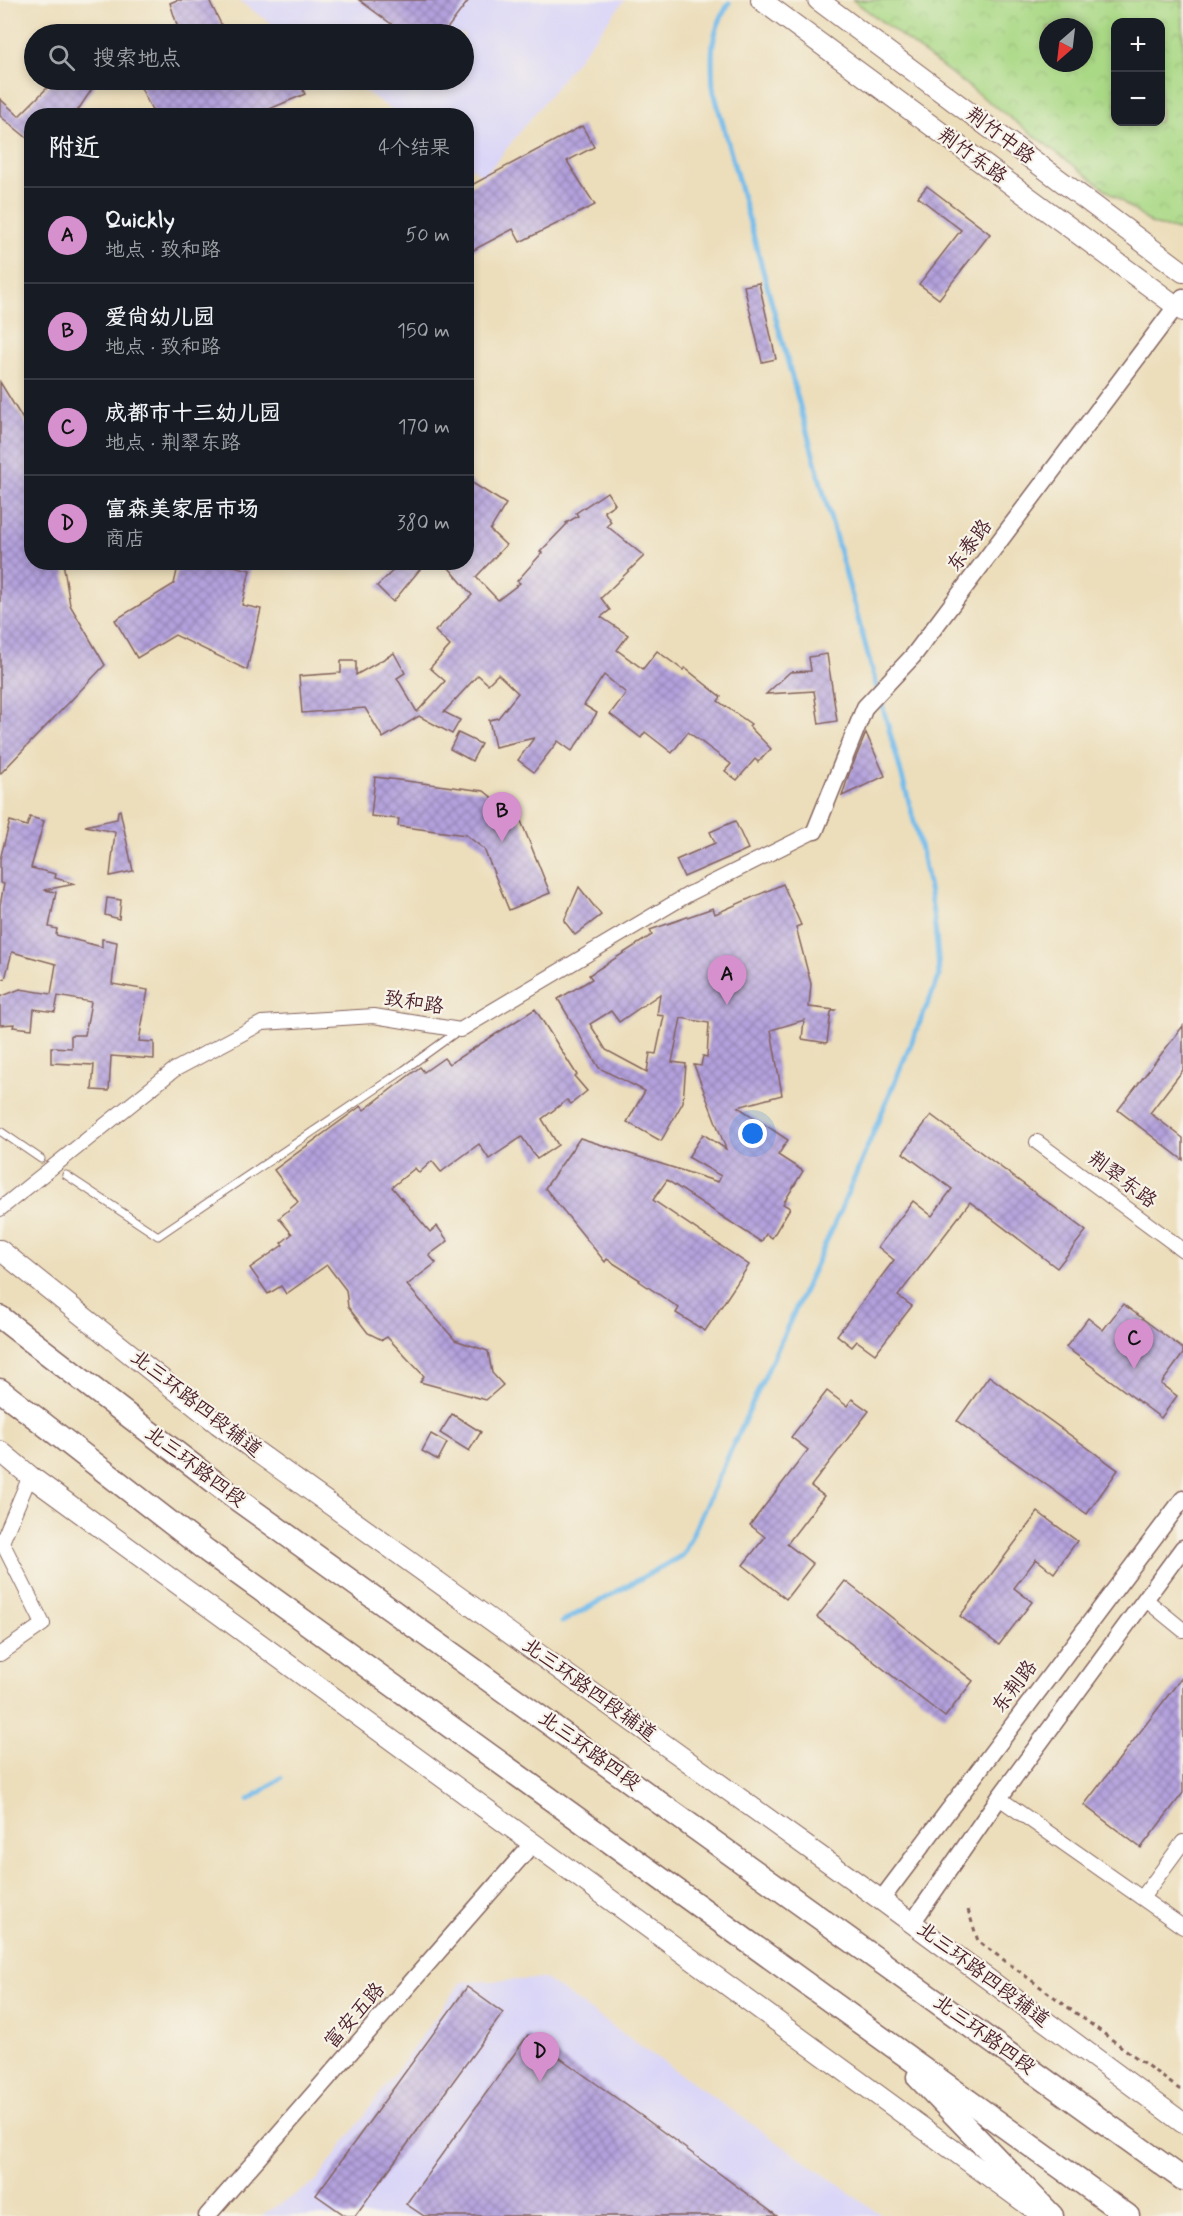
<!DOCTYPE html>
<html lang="zh">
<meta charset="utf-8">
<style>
body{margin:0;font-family:Mynerve,"LXGW WenKai TC",sans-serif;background:#242831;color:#f1f3f6}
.controls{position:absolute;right:18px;top:18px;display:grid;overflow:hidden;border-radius:12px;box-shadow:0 3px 9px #0003}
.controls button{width:54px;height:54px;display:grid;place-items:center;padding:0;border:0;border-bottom:2px solid #363941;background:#171b24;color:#f1f3f6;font:30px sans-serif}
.compass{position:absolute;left:1039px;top:18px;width:54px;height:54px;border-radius:50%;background:#171b24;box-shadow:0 3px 9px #0003;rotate:208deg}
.you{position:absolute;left:753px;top:1134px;width:21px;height:21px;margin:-15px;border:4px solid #fff;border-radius:50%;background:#1a73e8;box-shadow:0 0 0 9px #1a73e833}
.badge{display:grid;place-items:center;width:39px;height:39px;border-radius:50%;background:#d690ce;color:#111;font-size:20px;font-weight:700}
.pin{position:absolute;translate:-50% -50px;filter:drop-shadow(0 2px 3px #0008)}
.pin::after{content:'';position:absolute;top:32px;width:21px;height:18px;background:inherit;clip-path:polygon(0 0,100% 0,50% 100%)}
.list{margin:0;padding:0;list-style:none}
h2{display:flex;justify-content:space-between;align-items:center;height:78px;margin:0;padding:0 24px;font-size:26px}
h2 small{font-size:20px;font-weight:400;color:#9ea1a6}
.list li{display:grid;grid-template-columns:39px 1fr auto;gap:18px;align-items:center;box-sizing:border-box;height:96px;padding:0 24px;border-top:2px solid #363941}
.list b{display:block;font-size:22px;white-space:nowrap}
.list p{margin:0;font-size:20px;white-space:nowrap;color:#9ea1a6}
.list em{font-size:20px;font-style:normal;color:#9ea1a6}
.icon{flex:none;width:33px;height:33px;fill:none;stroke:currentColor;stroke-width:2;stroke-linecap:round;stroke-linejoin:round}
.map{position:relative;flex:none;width:1183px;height:2216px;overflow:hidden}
.search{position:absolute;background:#171b24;box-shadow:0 3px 9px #0003;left:24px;top:24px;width:450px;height:66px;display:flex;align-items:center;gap:15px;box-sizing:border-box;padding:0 21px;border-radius:33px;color:#9ea1a6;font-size:22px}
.panel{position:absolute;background:#171b24;box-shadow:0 3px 9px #0003;left:24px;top:108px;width:450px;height:462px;border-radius:24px}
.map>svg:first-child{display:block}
.built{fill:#dad6f7}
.park{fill:url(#park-crowns);stroke:#7a7c58;stroke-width:1.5;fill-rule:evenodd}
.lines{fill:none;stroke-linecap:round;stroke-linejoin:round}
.stream{stroke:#73bceb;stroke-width:5}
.building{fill:url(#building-cross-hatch);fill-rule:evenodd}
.service-casing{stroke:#83625d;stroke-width:9}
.minor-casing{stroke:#83625d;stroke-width:16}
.tertiary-casing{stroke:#83625d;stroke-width:19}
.secondary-casing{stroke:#83625d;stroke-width:22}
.trunk-casing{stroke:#83625d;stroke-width:25}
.path{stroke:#83625d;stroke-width:3;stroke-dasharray:4.5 4.5;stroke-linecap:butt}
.service{stroke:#fff;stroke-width:7}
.minor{stroke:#fff;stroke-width:14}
.tertiary{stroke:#fff;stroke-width:16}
.secondary{stroke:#fff;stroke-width:20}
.trunk{stroke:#fff;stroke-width:22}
.labels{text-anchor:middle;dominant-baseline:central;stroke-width:4.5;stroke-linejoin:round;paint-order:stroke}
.street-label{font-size:20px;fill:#4a1f2b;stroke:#f7f3e8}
</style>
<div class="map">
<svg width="1183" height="2216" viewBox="0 0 1183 2216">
<defs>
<pattern id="park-crowns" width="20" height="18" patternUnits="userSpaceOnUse" patternTransform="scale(1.5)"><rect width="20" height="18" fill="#aad986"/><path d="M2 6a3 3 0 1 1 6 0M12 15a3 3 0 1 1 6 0" fill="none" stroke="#94ba74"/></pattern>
<pattern id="building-cross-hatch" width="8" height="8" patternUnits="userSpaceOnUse" patternTransform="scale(1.5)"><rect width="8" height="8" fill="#b3a1dd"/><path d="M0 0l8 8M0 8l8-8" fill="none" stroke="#9483b3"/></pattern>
</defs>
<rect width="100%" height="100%" fill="#f7f3e8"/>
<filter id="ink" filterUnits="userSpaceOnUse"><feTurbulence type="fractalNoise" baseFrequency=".0167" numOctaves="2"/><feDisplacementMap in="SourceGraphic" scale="12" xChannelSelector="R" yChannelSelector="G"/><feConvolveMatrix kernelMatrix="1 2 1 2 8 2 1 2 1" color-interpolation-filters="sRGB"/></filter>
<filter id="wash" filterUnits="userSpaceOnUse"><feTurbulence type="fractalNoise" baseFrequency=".008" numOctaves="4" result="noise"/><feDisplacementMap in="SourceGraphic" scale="24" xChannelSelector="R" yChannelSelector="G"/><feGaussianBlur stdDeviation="1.35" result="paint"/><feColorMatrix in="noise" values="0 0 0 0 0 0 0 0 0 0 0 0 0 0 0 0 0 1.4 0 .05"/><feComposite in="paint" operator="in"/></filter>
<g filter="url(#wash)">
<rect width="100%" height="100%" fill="#ecdebb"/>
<!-- built -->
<g class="built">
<polygon points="238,0 625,0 484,177 467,164 466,116 399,115 349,80 464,80 464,34 286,34"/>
<polygon points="545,1979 883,2216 260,2216 316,2182 461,1982"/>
</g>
<!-- park -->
<path class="park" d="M853,0H1183V231L1152,224ZM1116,22H1160V122H1116ZM1048,27H1084V63H1048Z"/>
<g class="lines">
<!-- stream -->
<g class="stream">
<path d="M729,3C710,34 711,52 713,88L877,688"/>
<path d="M562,1622L683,1555L839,1214L939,977C936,882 905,789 880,697"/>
<polyline points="249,1800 281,1778"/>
</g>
</g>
<g id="blocks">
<!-- building -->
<g class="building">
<polygon points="177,0 209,0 226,34 168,34 177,25 170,3"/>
<polygon points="359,0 469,0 443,34 405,34"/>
<polygon points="55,80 98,80 74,116 32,116 32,142 0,116 0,99 19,116"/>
<polygon points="137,80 298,80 305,94 253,116 155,116"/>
<polygon points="582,126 594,147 567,161 595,205 520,242 513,229 466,254 466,188"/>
<polygon points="927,186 990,234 939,299 919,284 961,230 918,197"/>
<polygon points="759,283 776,359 762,362 744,286"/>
<polygon points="0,382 32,434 32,562 63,562 70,605 105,665 0,774"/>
<polygon points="466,479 506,504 490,530 506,545 476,577 498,600 520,583 517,581 542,553 540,552 567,524 566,523 578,516 576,513 607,492 615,504 604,511 611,522 607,526 644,556 601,598 610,610 601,617 628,635 617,650 643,669 657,651 683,670 685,668 721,697 718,701 751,724 749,726 771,749 758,762 755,759 737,780 725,771 731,764 688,732 672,753 645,732 641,738 610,714 626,693 604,675 584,705 597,713 583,735 572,751 558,741 534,772 518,760 534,738 495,747 489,720 498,718 518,693 498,674 488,684 478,675 444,712 460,720 452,734 419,716 383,738 365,708 302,713 299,676 341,673 341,661 356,661 356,675 394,653 405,673 397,678 417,712 445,681 430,668 450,646 435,631 472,595 444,562 466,562"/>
<polygon points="179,562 216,562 250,570 242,605 261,609 247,670 175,635 137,658 115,620 174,584"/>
<polygon points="402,562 426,562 393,602 377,586"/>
<polygon points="827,654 837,721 819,724 814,691 766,694 790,672 811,671 809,657"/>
<polygon points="458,733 481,744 472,761 450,749"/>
<polygon points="866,733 885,776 842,796 849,774"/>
<polygon points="375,777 484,791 521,821 550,893 509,910 484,849 466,835 398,826 399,819 371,816"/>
<polygon points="120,810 133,871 110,876 115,832 85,826 117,819 118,811"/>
<polygon points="30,817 44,821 31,868 56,874 55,878 75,884 44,890 56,892 49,927 57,929 56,935 102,947 102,939 117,942 112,984 148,990 139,1041 154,1042 154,1059 111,1056 109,1091 92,1090 94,1065 51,1063 51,1047 71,1048 71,1035 85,1035 91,1002 58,996 55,1012 34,1009 32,1029 13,1027 14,1024 0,1025 0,997 20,989 51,994 56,964 12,952 5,979 0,978 0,905 4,884 0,883 0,859 10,821 27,826"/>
<polygon points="735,821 748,849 684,877 676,860 715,843 710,832"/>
<path d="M783,884L801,925L796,927L811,984L809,1007L835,1010L831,1012L827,1043L802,1039L804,1020L771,1030L782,1095L738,1107L788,1140L778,1155L803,1171L783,1204L790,1208L772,1238L766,1234L761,1242L667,1180L653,1200L749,1265L705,1331L676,1313L679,1308L639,1281L640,1280L607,1259L605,1262L545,1188L580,1138L718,1182L721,1176L688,1157L703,1134L726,1149L694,1065L701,1066L703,1056L707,1057L709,1023L681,1018L672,1062L686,1064L683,1102L661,1141L627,1122L645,1091L599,1068L558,999L592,979L589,975L652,935L650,930L713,908L715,914ZM660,994L657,1015L664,1016L656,1054L650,1053L647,1072L606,1050L590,1024L611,1011L619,1022Z"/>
<polygon points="579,887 601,915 575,935 564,921"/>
<polygon points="107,898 121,900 119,919 105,915"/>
<polygon points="535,1009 577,1075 575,1077 587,1091 571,1104 567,1100 542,1119 558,1145 537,1159 522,1137 489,1159 479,1144 441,1172 432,1161 419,1173 415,1168 392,1187 430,1232 437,1226 448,1241 429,1255 436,1263 407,1285 455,1340 488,1351 492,1373 503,1385 486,1400 420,1382 424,1376 387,1337 382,1340 368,1333 348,1307 346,1290 327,1265 286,1294 281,1286 268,1294 250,1268 283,1245 281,1243 292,1234 279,1218 298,1202 274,1170 361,1106 364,1110 420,1067 424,1072 444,1058 449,1064"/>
<polygon points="1183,1026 1183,1070 1150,1113 1183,1138 1183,1160 1118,1110"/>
<polygon points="931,1115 1086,1231 1057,1268 970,1202 898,1296 912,1306 875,1354 857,1341 852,1347 837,1335 894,1260 878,1247 913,1201 932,1216 952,1189 903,1153"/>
<polygon points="1123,1304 1183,1349 1183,1354 1161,1384 1177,1396 1161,1418 1066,1347 1088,1318 1103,1330"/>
<polygon points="989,1376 1118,1470 1087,1514 957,1421"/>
<polygon points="827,1391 847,1406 852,1399 869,1411 811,1486 824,1496 787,1544 813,1564 786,1599 743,1565 765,1537 750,1525 808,1450 791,1437"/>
<polygon points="452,1414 481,1432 469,1451 440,1433"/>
<polygon points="431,1434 447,1443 438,1460 422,1451"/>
<polygon points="1038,1512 1077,1541 1054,1573 1036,1559 1014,1588 1032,1602 999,1645 960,1616"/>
<polygon points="845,1581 973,1681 945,1717 817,1617"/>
<polygon points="1183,1676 1183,1793 1141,1848 1084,1805"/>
<polygon points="467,1987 503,2013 355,2216 346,2216 316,2195"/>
<polygon points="528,2035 643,2117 777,2216 424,2216 406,2204"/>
</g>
</g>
</g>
<g filter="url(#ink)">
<use href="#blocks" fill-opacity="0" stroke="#83625d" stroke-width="1.5"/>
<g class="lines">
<!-- service casing -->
<g class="service-casing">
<g id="service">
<polyline points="0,1131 41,1159"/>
<polyline points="66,1175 158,1236 404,1070 458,1031"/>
</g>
</g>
<!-- minor casing -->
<g class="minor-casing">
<g id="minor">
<polyline points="1037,1142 1183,1250"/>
<polyline points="0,1209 174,1070 262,1023 374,1016 460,1030 689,894 815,831"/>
<polyline points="1145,1599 1183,1630"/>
<polyline points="0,1654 43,1624 2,1542 30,1476"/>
<polyline points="999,1798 1183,1927"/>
<polyline points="1142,1898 1183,1842"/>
</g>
</g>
<!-- tertiary casing -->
<g class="tertiary-casing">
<g id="tertiary">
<polyline points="815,831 865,707 913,656 1183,297"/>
<polyline points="881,1900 1183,1499"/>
<polyline points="912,1923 999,1798 1183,1548"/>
<polyline points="207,2216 533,1843"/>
</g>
</g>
<!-- secondary casing -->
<g class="secondary-casing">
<g id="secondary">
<polyline points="761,0 1183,311"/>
<polyline points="818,0 1183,272"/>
<polyline points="0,1250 218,1424 881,1900 1183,2123"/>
<polyline points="0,1451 30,1476 1038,2212"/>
</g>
</g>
<!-- trunk casing -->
<g class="trunk-casing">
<g id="trunk">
<polyline points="0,1317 234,1497 1183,2179"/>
<polyline points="0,1390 207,1551 1128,2216"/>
<polyline points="918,2077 1052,2216"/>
</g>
</g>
<!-- path -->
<polyline class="path" points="968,1910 978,1941 1179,2089 1183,2089"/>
<!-- service -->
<use href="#service" class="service"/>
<!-- minor -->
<use href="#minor" class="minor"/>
<!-- tertiary -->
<use href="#tertiary" class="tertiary"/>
<!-- secondary -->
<use href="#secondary" class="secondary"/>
<!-- trunk -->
<use href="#trunk" class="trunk"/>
</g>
</g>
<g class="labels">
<!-- street labels -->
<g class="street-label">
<text transform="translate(1000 136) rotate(37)">荆竹中路</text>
<text transform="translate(972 156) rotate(36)">荆竹东路</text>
<text transform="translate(970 546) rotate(-53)">东泰路</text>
<text transform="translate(414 1003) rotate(9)">致和路</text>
<text transform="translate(1122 1180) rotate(37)">荆翠东路</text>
<text transform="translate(196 1404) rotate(38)">北三环路四段辅道</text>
<text transform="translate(195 1467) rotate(37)">北三环路四段</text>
<text transform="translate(1015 1687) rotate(-53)">东荆路</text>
<text transform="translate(589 1690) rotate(36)">北三环路四段辅道</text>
<text transform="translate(589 1751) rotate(36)">北三环路四段</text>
<text transform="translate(983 1975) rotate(37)">北三环路四段辅道</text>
<text transform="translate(355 2016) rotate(-49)">富安五路</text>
<text transform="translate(984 2035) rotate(36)">北三环路四段</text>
</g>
</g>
</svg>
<div class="controls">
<button>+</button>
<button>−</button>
</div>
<svg class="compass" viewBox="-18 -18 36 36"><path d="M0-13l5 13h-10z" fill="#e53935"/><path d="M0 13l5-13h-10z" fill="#9ea1a6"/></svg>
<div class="you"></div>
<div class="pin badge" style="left:727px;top:1005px">A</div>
<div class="pin badge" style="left:502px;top:842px">B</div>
<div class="pin badge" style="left:1134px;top:1369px">C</div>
<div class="pin badge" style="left:540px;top:2082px">D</div>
<div class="search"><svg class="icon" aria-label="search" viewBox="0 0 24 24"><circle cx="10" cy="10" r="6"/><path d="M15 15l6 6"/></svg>搜索地点</div>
<section class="panel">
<h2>附近<small>4个结果</small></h2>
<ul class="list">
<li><span class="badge">A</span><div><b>Quickly</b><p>地点 · 致和路</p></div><em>50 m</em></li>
<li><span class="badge">B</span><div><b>爱尚幼儿园</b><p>地点 · 致和路</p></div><em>150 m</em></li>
<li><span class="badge">C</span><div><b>成都市十三幼儿园</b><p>地点 · 荆翠东路</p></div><em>170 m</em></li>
<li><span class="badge">D</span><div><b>富森美家居市场</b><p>商店</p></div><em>380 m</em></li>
</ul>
</section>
</div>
